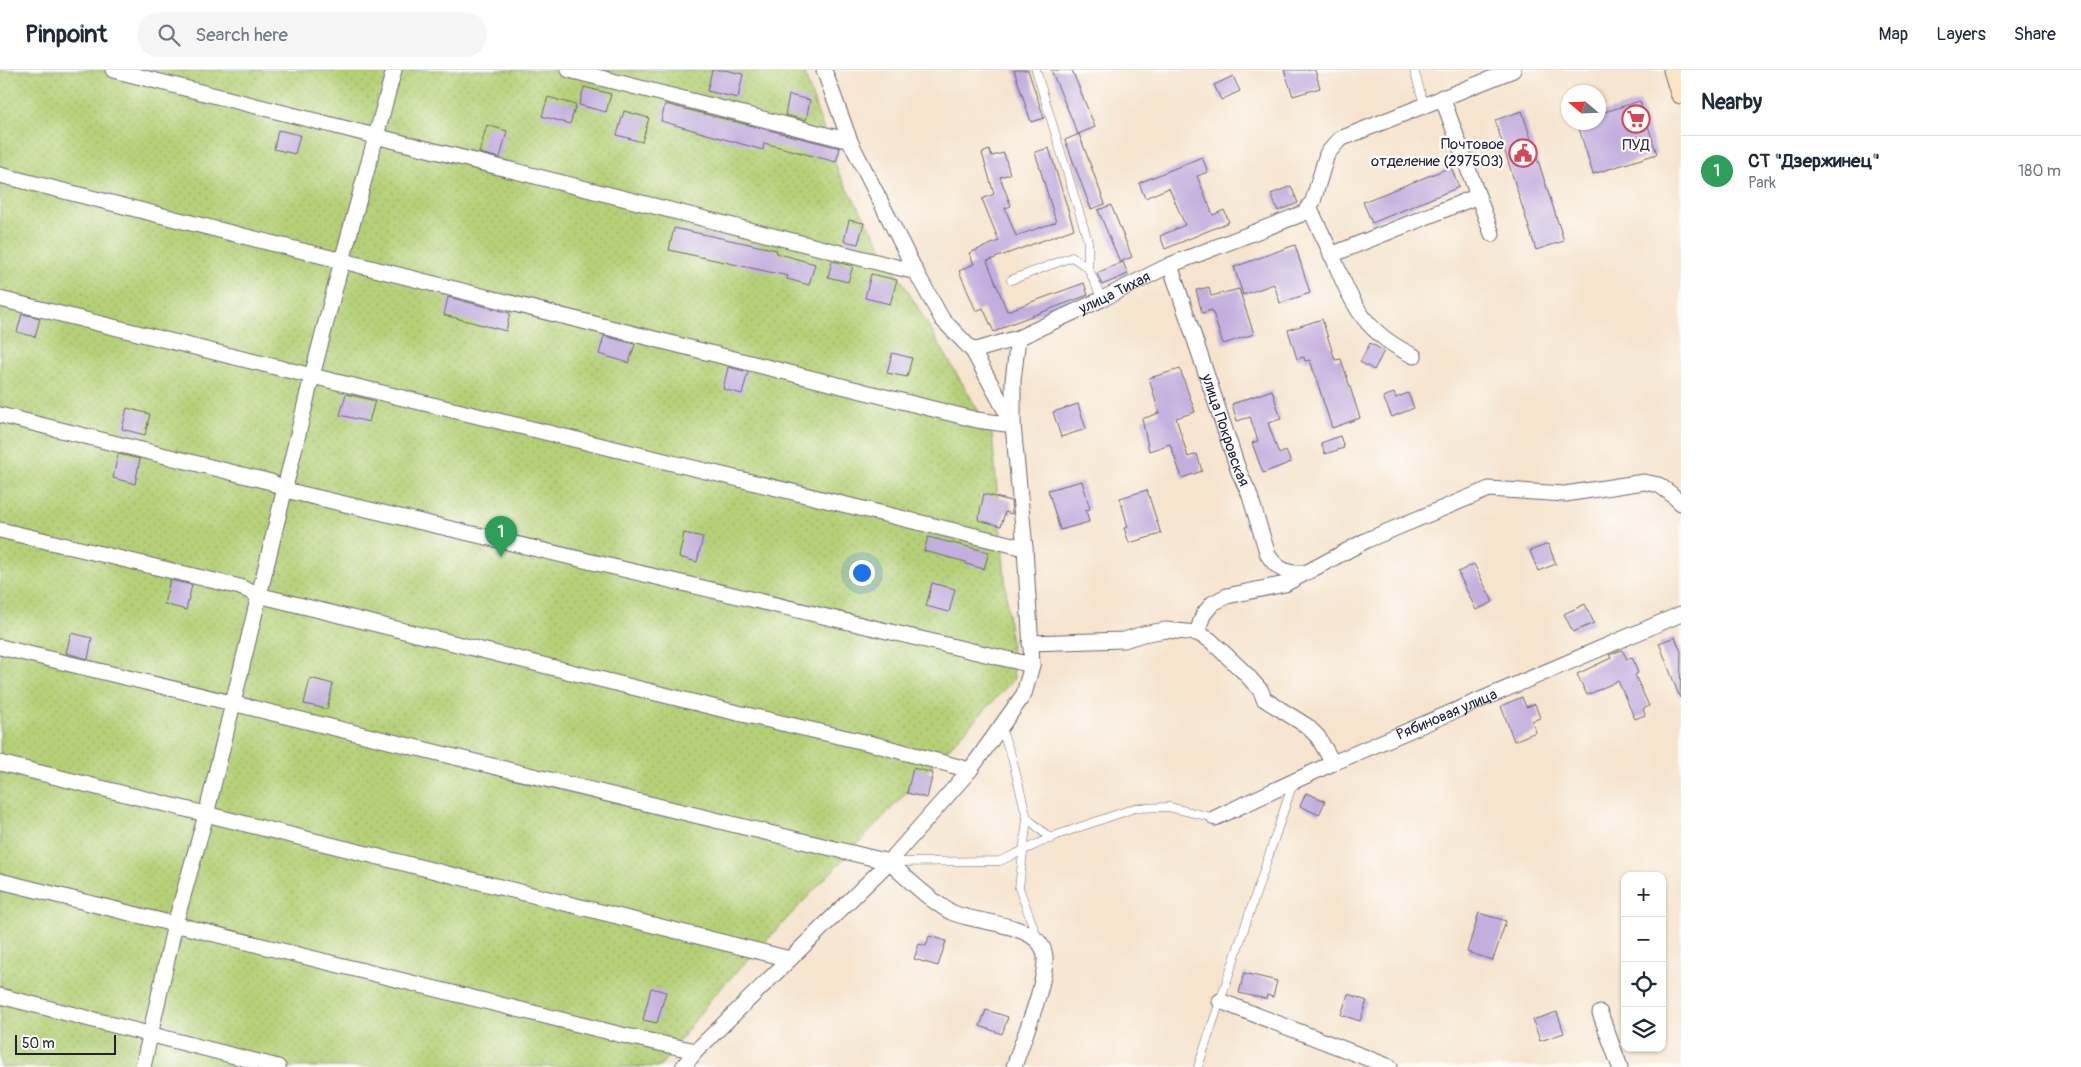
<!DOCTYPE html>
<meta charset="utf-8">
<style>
body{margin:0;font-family:Pangolin,sans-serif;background:#f6f6f7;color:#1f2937}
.controls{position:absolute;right:15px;bottom:15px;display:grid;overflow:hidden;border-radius:10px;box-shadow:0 1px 4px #0004}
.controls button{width:45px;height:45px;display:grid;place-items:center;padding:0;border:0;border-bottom:1px solid #e0e1e3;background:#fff;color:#1f2937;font:25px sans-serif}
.compass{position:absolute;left:1561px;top:15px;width:45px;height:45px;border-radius:50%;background:#fff;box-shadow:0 1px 4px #0004;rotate:289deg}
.scale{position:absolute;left:15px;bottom:12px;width:101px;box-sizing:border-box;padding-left:5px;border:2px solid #22223b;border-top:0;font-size:14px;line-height:18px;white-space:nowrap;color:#22223b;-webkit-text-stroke:4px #fdfcf7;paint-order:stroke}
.you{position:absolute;left:861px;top:502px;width:18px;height:18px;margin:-12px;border:4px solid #fff;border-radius:50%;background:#1a73e8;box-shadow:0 0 0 8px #1a73e833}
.badge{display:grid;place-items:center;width:32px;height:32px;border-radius:50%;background:#2563eb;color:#fff;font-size:16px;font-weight:700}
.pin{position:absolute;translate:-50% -41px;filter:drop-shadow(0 1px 2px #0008)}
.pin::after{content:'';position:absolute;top:26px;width:18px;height:15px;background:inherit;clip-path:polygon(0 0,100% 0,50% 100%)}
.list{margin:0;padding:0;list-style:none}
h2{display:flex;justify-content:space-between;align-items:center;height:65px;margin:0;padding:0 20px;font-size:21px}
h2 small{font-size:16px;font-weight:400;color:#747a83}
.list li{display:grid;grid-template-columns:32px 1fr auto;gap:15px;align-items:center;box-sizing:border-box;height:70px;padding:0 20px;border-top:1px solid #e0e1e3}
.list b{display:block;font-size:19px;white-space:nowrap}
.list p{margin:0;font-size:16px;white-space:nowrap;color:#747a83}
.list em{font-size:16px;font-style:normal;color:#747a83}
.icon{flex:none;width:28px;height:28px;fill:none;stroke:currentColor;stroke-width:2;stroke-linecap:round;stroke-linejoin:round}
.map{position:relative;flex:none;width:1681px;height:997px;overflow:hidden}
header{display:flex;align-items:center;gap:30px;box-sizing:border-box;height:70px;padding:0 25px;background:#fff;border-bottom:1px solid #e0e1e3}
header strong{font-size:24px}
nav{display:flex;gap:28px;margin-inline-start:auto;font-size:18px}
.search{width:350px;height:45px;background:#f6f6f7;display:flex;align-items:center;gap:12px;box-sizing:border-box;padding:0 18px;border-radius:28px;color:#747a83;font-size:19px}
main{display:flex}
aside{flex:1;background:#fff}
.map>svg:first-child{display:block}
.garden{fill:url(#garden-dots);stroke:#6b7959}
.building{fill:#c2afde}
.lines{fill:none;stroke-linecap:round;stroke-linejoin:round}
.lane-casing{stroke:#6c666e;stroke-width:9}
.street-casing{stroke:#6c666e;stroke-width:17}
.secondary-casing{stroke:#6c666e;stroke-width:23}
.lane{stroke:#fff;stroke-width:8}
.street{stroke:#fff;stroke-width:15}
.secondary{stroke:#fce5c4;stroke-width:21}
.labels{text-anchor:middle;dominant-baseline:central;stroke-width:4.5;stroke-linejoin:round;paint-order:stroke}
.poi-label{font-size:15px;fill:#22223b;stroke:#fdfcf7;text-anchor:end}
.street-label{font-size:15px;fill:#22223b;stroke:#fdfcf7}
</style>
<header>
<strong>Pinpoint</strong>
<div class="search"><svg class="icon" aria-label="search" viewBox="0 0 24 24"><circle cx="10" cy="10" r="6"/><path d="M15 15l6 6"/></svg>Search here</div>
<nav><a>Map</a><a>Layers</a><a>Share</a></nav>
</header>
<main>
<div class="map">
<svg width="1681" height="997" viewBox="0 0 1681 997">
<defs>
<pattern id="garden-dots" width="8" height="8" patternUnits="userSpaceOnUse" patternTransform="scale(1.25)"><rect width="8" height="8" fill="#b4d077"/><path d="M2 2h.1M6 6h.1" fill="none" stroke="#9ab268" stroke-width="1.8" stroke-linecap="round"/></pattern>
</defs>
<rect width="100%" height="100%" fill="#fdfcf7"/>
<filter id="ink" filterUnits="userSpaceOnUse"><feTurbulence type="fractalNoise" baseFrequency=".02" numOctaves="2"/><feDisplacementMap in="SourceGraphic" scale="10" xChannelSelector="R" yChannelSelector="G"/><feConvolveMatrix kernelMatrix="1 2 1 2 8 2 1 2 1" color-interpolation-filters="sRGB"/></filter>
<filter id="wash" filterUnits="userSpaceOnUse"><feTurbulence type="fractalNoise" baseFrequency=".0096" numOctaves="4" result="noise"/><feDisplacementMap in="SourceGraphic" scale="20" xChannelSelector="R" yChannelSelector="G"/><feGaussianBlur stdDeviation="1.12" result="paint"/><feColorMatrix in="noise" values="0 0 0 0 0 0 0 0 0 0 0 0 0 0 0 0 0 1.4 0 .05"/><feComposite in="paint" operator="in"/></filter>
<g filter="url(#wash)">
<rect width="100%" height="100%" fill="#f6e4ce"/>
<!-- garden -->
<polygon class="garden" points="0,0 803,0 839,104 992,364 1014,609 709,931 660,997 0,997"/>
<g id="blocks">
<!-- building -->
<g class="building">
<polygon points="712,0 725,0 743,4 738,28 707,21"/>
<polygon points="1014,0 1028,0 1044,48 1031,52"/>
<polygon points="1051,0 1072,0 1095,57 1078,64"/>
<polygon points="1284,0 1315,0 1320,18 1293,26"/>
<polygon points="1233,6 1240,21 1221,30 1214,15"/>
<polygon points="584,17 611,24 606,42 579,35"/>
<polygon points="789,25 810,30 806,50 785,45"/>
<polygon points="548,27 576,35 570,54 542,46"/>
<polygon points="1640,31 1657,84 1593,104 1577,52 1598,52 1598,44"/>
<polygon points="665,34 840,78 836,92 764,73 763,80 661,51"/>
<polygon points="624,41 649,48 642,72 617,65"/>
<polygon points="1522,41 1564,171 1536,180 1495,50"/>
<polygon points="487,55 507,61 500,88 479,83"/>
<polygon points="278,60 300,65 295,84 274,79"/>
<polygon points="1079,64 1105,134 1091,139 1065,70"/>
<polygon points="1049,78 1074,159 987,191 1007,241 1084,213 1088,225 1005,256 1005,257 994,262 983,238 976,241 959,201 974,194 969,183 999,171 982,129 994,124 982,83 989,80 992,86 1004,83 1010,104 1000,107 1011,136 1005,138 1016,166 1056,152 1035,82"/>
<polygon points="1202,87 1208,102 1197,106 1213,145 1224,140 1229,152 1165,179 1160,166 1185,155 1169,118 1145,128 1139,113"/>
<polygon points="1451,97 1459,117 1372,153 1363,132"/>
<polygon points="1291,116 1298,133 1278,141 1271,124"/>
<polygon points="1111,135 1132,187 1120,192 1098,140"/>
<polygon points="849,150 864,153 858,174 844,171"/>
<polygon points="674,158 777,180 776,183 815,194 809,215 787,209 788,206 669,180"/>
<polygon points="1295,175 1310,223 1280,233 1274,214 1243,225 1234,197"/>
<polygon points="832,191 853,196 848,212 828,207"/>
<polygon points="1123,192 1128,204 1102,215 1097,203"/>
<polygon points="871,204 897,210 890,234 865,228"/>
<polygon points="1209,217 1211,226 1239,219 1254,264 1223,274 1212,240 1202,243 1196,220"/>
<polygon points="448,227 510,243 506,261 444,245"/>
<polygon points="22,244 40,248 35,267 17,262"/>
<polygon points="1322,249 1335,290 1341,289 1360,348 1332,358 1310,290 1305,291 1304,287 1297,289 1288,260"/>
<polygon points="604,266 635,274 629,293 599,284"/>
<polygon points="1370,273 1384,281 1374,300 1360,292"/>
<polygon points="892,283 912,288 907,307 887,303"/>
<polygon points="728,297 748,302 742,324 723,319"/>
<polygon points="1180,299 1195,342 1176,348 1188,387 1197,384 1202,401 1182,408 1170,374 1149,381 1142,349 1159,343 1149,308"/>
<polygon points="1272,320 1281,349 1268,353 1279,384 1286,381 1291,392 1263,403 1252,373 1258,371 1250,347 1237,351 1232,334"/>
<polygon points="1394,323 1396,328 1408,323 1414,338 1392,347 1383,327"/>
<polygon points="346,324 375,331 369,352 340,345"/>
<polygon points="1078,334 1086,359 1061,367 1053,342"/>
<polygon points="127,338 150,344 145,365 122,359"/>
<polygon points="1340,366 1344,378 1325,384 1321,373"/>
<polygon points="118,384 140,389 135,414 113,408"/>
<polygon points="1082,411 1090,439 1086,440 1089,452 1060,460 1048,420"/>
<polygon points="1147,420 1161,464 1129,473 1124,458 1128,457 1120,428"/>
<polygon points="984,424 1011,431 1012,444 1005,442 1001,456 978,450"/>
<polygon points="684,463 703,467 697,492 679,487"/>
<polygon points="928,467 989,482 984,499 966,494 966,492 924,481"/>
<polygon points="1548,474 1556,494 1538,501 1530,481"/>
<polygon points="1474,494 1493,532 1476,540 1458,502"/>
<polygon points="170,510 192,515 186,540 164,534"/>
<polygon points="932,513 955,519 949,542 926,536"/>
<polygon points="1585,534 1594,553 1573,562 1564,544"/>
<polygon points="71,563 92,568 88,589 66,583"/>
<polygon points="1675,567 1681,582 1680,628 1659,573"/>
<polygon points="1622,580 1627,589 1632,587 1638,603 1635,605 1649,636 1643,639 1645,645 1635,649 1618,611 1587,625 1577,604 1611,588 1609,585"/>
<polygon points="310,608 333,614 327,639 304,634"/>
<polygon points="1522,627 1526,637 1535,634 1540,648 1532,651 1536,662 1514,671 1501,636"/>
<polygon points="913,698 933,703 927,728 907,723"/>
<polygon points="1306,723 1325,731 1319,745 1300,736"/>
<polygon points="1479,843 1506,851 1493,890 1467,882"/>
<polygon points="929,866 946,871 938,896 914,889 919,874 926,876"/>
<polygon points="1244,903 1277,911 1273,927 1267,925 1266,929 1239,923"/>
<polygon points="651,918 666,922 657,953 643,950"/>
<polygon points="1348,924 1367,931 1360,951 1341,945"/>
<polygon points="986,940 1008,947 1002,964 980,956"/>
<polygon points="1557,942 1564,963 1540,971 1533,950"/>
</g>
</g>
</g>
<g filter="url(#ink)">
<use href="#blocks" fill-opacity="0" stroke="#6c666e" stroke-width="1"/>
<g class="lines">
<!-- lane casing -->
<g class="lane-casing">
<g id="lane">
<polyline points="1036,0 1088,171 1088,198 1102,229"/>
<polyline points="1414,0 1424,34"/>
<polyline points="1011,210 1072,187 1088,198"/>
<polyline points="1001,658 1012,688 1027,748 1051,769"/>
<polyline points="1027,748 1019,818 1037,867"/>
<polyline points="891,792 1000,791 1057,765 1135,738 1169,737 1215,748"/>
<polyline points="1198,997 1293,713"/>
</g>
</g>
<!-- street casing -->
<g class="street-casing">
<g id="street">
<polyline points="113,0 916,202"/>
<polyline points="569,0 850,71"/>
<path id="s1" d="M824,0L850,71L916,202L942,249L973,281L1018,268L1102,229L1170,195L1304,143L1313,131L1327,84L1340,69L1513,0"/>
<polyline points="0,105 977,350 1013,355 973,281"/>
<polyline points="1478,126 1492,164"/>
<path d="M1309,136C1317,155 1327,173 1335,192C1353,237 1367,264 1414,286"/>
<polyline points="1331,185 1478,126 1442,27"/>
<path id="s2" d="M1170,195L1239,402L1249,423L1268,485C1277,499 1287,504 1303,503"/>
<polyline points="0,229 312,306 1025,478"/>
<polyline points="0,345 271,412 285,420 1032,595"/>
<polyline points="0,460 240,517 258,525 725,640 877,675 970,700"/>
<polyline points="1197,563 1203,545 1213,533 1227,526 1285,514 1367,470 1489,419 1565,424 1644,412 1659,415 1670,423 1681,433"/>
<polyline points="1030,573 1124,570 1143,564 1166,560 1197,563 1210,570 1245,603 1261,621 1264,629 1307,656 1318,667 1333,693"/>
<path d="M0,577L889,792C908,809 928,829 951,842C975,854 1043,852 1045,887C1046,916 1023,968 1014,997"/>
<polyline points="0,693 790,889"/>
<path id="s3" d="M1215,748L1333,693L1681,544"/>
<polyline points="0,811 622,965 696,981"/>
<polyline points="0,926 278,997"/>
<polyline points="1220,931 1390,997"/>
<polyline points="1600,943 1620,997"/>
<polyline points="143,997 175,854 206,745 312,306 342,191 394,0"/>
<polyline points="683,997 696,981 889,792 970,700 1024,624 1032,595 1025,478 1013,355 1013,311 1018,268"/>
</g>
</g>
<!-- secondary casing -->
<g class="secondary-casing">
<polyline id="secondary" points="1674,0 1681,23"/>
</g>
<!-- lane -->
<use href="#lane" class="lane"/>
<!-- street -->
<use href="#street" class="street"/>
<!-- secondary -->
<use href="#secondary" class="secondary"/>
</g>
</g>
<!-- icons -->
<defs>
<g id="supermarket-ring" transform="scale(1.4375)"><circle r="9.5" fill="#fdfcf7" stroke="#d1495b" stroke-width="1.5"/><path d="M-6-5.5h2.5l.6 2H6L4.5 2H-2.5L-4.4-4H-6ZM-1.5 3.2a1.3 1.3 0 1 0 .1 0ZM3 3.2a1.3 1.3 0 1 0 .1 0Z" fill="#d1495b"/></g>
<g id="civic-ring" transform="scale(1.4375)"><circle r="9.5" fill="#fdfcf7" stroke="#d1495b" stroke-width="1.5"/><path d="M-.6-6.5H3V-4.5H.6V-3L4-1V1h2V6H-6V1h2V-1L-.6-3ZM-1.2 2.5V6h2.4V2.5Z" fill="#d1495b"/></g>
</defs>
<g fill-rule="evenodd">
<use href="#supermarket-ring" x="1636" y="49"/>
<use href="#civic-ring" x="1523" y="83"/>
</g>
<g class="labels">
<!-- poi labels -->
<g class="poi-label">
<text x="1504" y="74">Почтовое<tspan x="1504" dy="17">отделение (297503)</tspan></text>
<text x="1636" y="75" text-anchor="middle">ПУД</text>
</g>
<!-- street labels -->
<g class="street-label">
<text stroke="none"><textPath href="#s1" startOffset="474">улица Тихая</textPath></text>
<text stroke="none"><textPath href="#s2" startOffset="174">улица Покровская</textPath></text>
<text stroke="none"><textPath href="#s3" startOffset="254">Рябиновая улица</textPath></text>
</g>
</g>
</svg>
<div class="controls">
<button>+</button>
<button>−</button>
<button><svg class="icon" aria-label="locate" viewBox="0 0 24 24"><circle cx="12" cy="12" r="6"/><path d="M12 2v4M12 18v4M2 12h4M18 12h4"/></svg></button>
<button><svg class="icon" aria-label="layers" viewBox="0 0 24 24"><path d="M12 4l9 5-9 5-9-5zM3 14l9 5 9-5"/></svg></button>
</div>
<svg class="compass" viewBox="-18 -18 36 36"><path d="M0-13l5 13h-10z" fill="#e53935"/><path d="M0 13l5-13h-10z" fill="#747a83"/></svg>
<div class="scale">50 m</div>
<div class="you"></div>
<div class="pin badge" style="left:501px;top:487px;background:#2e9e5b">1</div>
</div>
<aside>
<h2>Nearby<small></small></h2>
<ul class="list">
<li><span class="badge" style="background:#2e9e5b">1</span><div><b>СТ &quot;Дзержинец&quot;</b><p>Park</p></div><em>180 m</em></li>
</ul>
</aside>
</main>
